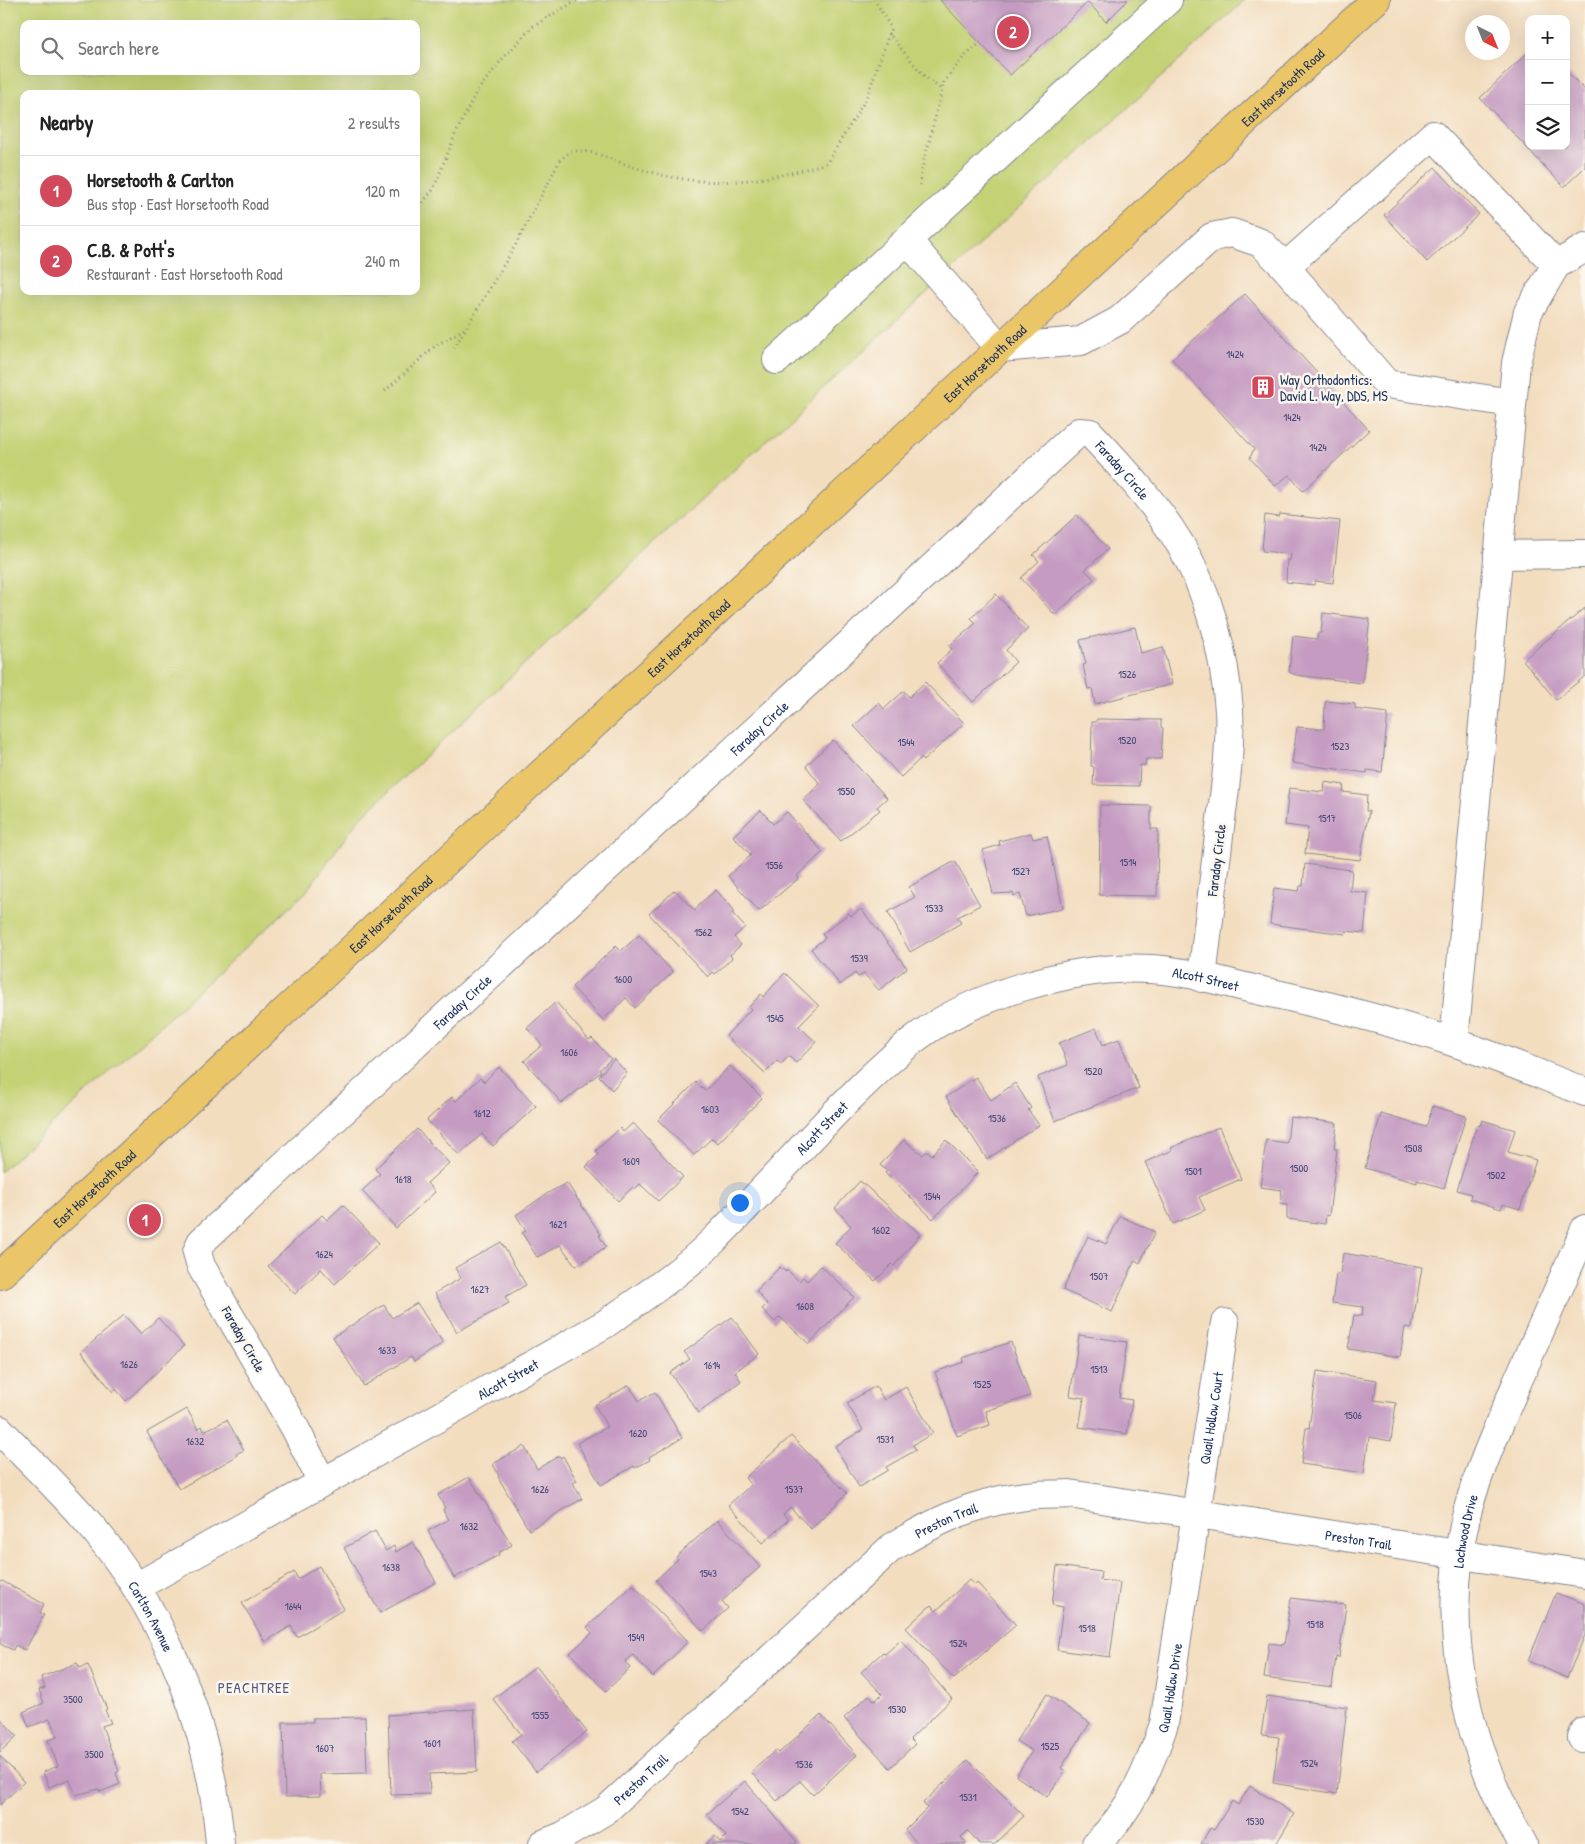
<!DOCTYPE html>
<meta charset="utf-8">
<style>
body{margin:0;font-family:"Patrick Hand",sans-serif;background:#f6f6f6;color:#222}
.controls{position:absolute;right:15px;top:15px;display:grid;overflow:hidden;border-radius:10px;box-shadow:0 5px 20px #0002}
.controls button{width:45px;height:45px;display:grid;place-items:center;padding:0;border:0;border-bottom:1px solid #e0e0e0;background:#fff;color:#222;font:25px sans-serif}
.compass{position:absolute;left:1465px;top:15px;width:45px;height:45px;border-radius:50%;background:#fff;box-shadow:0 5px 20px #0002;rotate:137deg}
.you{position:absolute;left:739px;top:1202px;width:18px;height:18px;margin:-12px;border:4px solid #fff;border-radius:50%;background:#1a73e8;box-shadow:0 0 0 8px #1a73e833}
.badge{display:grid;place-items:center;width:32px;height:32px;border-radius:50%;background:#d1495b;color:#fff;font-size:16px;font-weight:700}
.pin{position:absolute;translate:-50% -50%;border:2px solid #fff;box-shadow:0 1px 5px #0006}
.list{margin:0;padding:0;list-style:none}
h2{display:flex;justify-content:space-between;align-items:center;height:65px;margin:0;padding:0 20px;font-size:21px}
h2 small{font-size:16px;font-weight:400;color:#767676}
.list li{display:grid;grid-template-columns:32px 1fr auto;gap:15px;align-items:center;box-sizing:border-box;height:70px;padding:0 20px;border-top:1px solid #e0e0e0}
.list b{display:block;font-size:19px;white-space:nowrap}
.list p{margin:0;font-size:16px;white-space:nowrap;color:#767676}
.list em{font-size:16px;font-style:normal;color:#767676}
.icon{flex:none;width:28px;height:28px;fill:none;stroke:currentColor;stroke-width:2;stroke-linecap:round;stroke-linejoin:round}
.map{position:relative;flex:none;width:1585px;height:1844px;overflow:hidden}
.search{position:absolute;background:#fff;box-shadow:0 5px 20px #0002;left:20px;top:20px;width:400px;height:55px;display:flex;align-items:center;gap:12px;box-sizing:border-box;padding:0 18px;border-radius:10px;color:#767676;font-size:19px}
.panel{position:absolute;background:#fff;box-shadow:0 5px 20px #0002;left:20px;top:90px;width:400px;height:205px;border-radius:10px}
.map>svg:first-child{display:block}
.green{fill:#c4d274;stroke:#708069;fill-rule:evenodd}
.building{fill:#c59bc2}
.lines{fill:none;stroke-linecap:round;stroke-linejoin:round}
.minor-casing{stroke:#87868e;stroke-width:30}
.major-casing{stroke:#87868e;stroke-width:30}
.path{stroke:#87868e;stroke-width:3;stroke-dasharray:1 4;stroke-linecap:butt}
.minor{stroke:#fff;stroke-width:28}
.major{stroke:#eac669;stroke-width:28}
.labels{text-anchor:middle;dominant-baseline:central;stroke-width:5;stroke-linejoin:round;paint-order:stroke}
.number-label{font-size:11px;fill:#464a77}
.street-label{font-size:14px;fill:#1b2f5e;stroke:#fbf7ec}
.poi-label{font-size:14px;fill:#1b2f5e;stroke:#fbf7ec;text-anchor:start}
.neighbourhood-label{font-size:15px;letter-spacing:1px;fill:#565581;stroke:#fbf7ec}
</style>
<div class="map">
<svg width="1585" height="1844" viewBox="0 0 1585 1844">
<rect width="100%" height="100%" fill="#fbf7ec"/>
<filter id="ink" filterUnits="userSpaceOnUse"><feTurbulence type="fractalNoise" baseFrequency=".02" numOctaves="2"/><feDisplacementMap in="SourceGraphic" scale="10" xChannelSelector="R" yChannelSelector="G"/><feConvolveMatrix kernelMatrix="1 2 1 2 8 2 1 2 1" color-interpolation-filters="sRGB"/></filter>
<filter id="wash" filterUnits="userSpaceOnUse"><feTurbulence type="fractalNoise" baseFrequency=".0096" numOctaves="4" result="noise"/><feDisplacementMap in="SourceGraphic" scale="20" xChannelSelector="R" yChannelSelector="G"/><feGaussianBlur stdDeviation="1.12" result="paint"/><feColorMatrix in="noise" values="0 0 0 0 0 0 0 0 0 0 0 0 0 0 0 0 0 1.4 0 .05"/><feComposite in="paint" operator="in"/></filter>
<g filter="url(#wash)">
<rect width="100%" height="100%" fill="#f3ddbf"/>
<!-- green -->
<path class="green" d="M0,0H1245L583,609L358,820L305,893L0,1172ZM24,24H416V71H24ZM24,94H416V291H24Z"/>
<g id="blocks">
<!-- building -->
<g class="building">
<polygon points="940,0 1128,0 1106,22 1088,2 1010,75"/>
<polygon points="1529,51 1529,146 1566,146 1566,71 1585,90 1585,167 1564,187 1480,98"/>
<polygon points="1435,167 1479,214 1427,262 1384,215"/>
<polygon points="1245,294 1369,430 1303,491 1289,475 1275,486 1250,458 1254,449 1172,359"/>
<polygon points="1280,514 1340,521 1333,583 1315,581 1314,585 1286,582 1287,560 1290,560 1291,554 1262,551 1265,515 1279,517"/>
<polygon points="1077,515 1108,549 1085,570 1094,579 1055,615 1021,578 1039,561 1033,555"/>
<polygon points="996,594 1028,629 1006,650 1016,662 973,702 937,663 952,649 949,646 976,623 971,618"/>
<polygon points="1585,608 1585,676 1556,700 1523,660"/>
<polygon points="1323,613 1370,619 1362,683 1296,675 1289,672 1293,636 1317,639 1318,633 1321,633"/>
<polygon points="1135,627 1141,653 1163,647 1172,684 1095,704 1092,688 1088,689 1083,665 1086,664 1080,640"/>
<polygon points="925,682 964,723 923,761 921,758 901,777 854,726 879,703 884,709 904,691 909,697"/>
<polygon points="1327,701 1355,704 1355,709 1388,713 1382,772 1367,770 1367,773 1292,763 1297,727 1324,729 1325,703"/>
<polygon points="1097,719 1161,720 1161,727 1163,728 1161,759 1146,759 1145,765 1140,765 1139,786 1093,785 1094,767 1091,766 1092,722 1096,722"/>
<polygon points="833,740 887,798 877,807 880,810 841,841 803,800 820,784 806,766"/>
<polygon points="1325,782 1344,785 1343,792 1367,795 1366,811 1369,811 1360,860 1305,854 1308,828 1285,825 1289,788 1324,792"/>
<polygon points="1100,805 1151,806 1151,829 1158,829 1157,896 1099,895"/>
<polygon points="761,810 773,824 787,812 823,852 797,876 799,878 759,911 728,876 751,855 733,836"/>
<polygon points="1031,833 1033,839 1047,836 1063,908 1026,916 1020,894 1014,896 1013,893 993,894 983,850 1000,845 999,841"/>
<polygon points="955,861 980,905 958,917 961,923 910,952 888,912 915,897 909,887"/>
<polygon points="1305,864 1352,870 1350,891 1368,893 1364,933 1346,931 1345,934 1270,924 1274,888 1299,891 1300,886 1303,886"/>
<polygon points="675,890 695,911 699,906 698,905 716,890 735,911 732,913 745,927 734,937 741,945 730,955 732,958 715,974 713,972 708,977 649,914"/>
<polygon points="861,909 907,968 879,990 864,974 858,977 855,973 840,985 811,949 825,938 822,934 849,913 851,916"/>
<polygon points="639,935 673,972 635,1008 626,998 603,1020 572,987 616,946 621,951"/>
<polygon points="785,973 819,1006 799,1026 816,1042 796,1063 789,1056 781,1064 777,1061 765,1073 726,1036 751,1009 749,1007 761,994 763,997"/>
<polygon points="556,1002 589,1040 592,1038 611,1059 599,1070 601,1072 562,1103 524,1061 542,1045 527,1028"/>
<polygon points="1096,1028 1103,1045 1119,1039 1139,1088 1055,1121 1038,1077 1068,1065 1059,1043"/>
<polygon points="614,1059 627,1073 612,1090 599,1076"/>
<polygon points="730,1066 762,1098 718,1143 712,1138 694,1155 658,1120 696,1082 705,1091"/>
<polygon points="499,1067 536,1106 493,1146 482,1134 459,1155 427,1120 452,1097 456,1101 480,1078 484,1082"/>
<polygon points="976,1077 991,1100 1015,1083 1031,1108 1028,1110 1039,1125 987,1159 946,1097"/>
<polygon points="1433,1106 1466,1116 1444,1188 1417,1180 1417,1183 1365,1168 1381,1114 1426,1127"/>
<polygon points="1290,1117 1337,1123 1334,1149 1337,1149 1329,1216 1326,1215 1325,1224 1287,1219 1287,1205 1280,1204 1282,1190 1260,1187 1266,1140 1287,1143"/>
<polygon points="1482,1120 1515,1130 1508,1152 1536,1160 1520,1209 1503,1204 1501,1209 1470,1199 1471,1194 1457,1190 1477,1125 1480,1126"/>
<polygon points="633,1123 683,1177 658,1201 640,1184 635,1189 633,1187 618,1201 586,1167 599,1154 596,1151 620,1128 623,1132"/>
<polygon points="1219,1127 1241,1179 1199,1197 1205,1210 1173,1224 1145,1162 1173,1150 1171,1148"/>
<polygon points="417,1129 449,1163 427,1183 435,1192 396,1228 362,1191 380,1174 375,1169"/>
<polygon points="904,1140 923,1155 927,1151 932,1155 946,1140 978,1172 933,1219 885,1173 887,1171 880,1165"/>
<polygon points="860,1181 920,1234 894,1266 892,1264 875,1281 835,1243 851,1226 835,1208"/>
<polygon points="567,1183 601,1235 599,1235 606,1247 576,1266 560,1245 537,1257 522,1233 526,1231 516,1215 548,1193"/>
<polygon points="343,1205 379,1243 335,1284 321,1269 295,1294 268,1266 322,1215 327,1220"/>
<polygon points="1120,1216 1155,1232 1140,1263 1135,1260 1112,1312 1063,1290 1088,1236 1106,1244"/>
<polygon points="501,1242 526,1285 505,1297 509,1303 457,1332 435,1293 461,1278 455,1268"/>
<polygon points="1343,1253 1422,1267 1412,1328 1405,1327 1400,1357 1348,1349 1354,1315 1362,1316 1363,1307 1332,1303 1336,1274 1340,1274"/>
<polygon points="821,1266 854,1297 809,1344 780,1317 775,1322 762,1309 767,1304 756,1291 780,1267 786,1272 787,1270 799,1281 803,1277 807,1281"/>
<polygon points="417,1303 443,1343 414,1362 411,1357 364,1386 333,1337 384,1305 392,1318"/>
<polygon points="124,1315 141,1334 158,1318 184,1346 126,1401 116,1389 113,1392 81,1352"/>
<polygon points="732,1317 759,1354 735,1372 741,1381 699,1413 670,1373 690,1359 684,1352"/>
<polygon points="1079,1335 1127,1342 1119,1398 1132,1400 1127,1434 1079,1427 1084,1398 1070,1396"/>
<polygon points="1011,1342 1030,1396 986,1411 990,1425 957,1436 935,1372 964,1362 963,1358"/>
<polygon points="1317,1371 1377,1380 1374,1400 1396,1403 1391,1441 1369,1437 1364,1473 1301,1464 1306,1428 1309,1428"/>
<polygon points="629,1385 639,1401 655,1392 682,1438 649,1457 650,1460 635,1468 634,1466 601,1485 577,1443 607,1427 595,1405"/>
<polygon points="876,1386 884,1400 906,1387 933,1433 913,1445 916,1450 886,1467 888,1470 859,1487 835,1446 863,1430 847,1403"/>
<polygon points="187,1409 198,1429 202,1426 204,1431 227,1420 244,1450 236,1454 237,1456 179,1489 147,1432"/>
<polygon points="791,1436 847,1493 811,1529 790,1507 783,1514 788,1520 763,1543 728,1505 751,1485 745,1478"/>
<polygon points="524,1446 537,1469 559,1456 561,1458 563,1456 577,1481 573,1483 582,1499 529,1530 498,1477 499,1476 493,1464"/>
<polygon points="469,1477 512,1545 498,1553 499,1555 454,1578 428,1531 448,1520 443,1510 445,1508 438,1495"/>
<polygon points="717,1520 760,1567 722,1601 728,1608 703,1631 656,1580 678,1559 676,1557"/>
<polygon points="375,1531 386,1551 394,1546 396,1552 413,1542 436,1582 380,1613 344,1548"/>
<polygon points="319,1566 344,1609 297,1637 291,1626 265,1642 242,1603 294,1572 298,1579"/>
<polygon points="1057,1566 1101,1572 1100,1580 1120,1583 1110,1657 1057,1650 1063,1607 1052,1605"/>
<polygon points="969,1580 975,1585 977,1583 1016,1625 954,1679 906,1628 931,1605 936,1611"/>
<polygon points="2,1581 44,1604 40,1613 44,1615 25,1650 15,1645 13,1650 0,1644 0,1583"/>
<polygon points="633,1585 688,1641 653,1677 633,1655 625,1662 630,1668 606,1691 570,1653 592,1633 587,1627"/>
<polygon points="1556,1593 1585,1604 1585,1635 1567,1678 1528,1661"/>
<polygon points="1291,1598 1346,1605 1339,1658 1336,1657 1332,1687 1264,1678 1269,1643 1284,1645"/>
<polygon points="901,1640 952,1699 910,1739 915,1744 890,1768 844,1718 869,1695 875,1701 882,1694 861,1672 883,1652 885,1654"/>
<polygon points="77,1663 80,1668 88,1665 107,1709 105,1710 111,1723 102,1726 119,1771 116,1773 120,1784 100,1792 99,1789 76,1795 69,1779 49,1787 43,1772 58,1766 48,1740 57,1737 50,1719 29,1727 23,1712 44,1703 39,1690 45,1688 41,1677"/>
<polygon points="536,1666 587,1732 536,1772 512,1741 521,1734 493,1699"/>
<polygon points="1047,1694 1090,1723 1061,1768 1065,1771 1047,1797 1016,1776 1032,1751 1016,1741"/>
<polygon points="1267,1696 1347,1707 1337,1794 1273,1783 1279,1737 1261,1735"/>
<polygon points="474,1709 477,1772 429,1774 430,1794 391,1795 388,1715"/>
<polygon points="821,1715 857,1755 813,1795 800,1781 777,1801 751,1772 776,1750 779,1753"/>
<polygon points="365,1717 367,1773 320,1774 321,1796 285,1797 283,1722 313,1722 313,1718"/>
<polygon points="0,1718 17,1736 0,1752"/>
<polygon points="0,1756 24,1782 0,1805"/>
<polygon points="968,1760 1024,1816 995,1844 980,1844 968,1831 961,1837 966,1843 965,1844 918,1844 905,1830 927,1808 923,1803"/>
<polygon points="745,1781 797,1842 795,1844 706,1844 715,1836 720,1842 726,1836 707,1814"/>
<polygon points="1250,1786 1294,1814 1276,1844 1201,1844 1210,1828 1214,1830 1232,1801 1238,1805"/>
</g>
</g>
</g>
<g filter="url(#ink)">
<use href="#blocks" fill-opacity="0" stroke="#87868e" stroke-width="1"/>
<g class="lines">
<!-- minor casing -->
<g class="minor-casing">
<g id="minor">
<polyline points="908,241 1000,348 1081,341 1120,320 1212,237 1232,233 1261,243 1285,267 1387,384 1512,403"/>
<polyline points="1285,267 1433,135 1556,265"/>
<polyline points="777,360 1168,0"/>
<polyline points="1498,555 1585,554"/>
<polyline points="1454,1042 1516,363 1528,312 1556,265 1585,248"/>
<path id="s1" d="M0,1430C33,1465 71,1500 101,1538C170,1624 212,1734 220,1844"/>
<path id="s2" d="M322,1482L295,1428L201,1266L197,1252L201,1242L1079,432L1090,433C1123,468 1155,503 1180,544C1209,592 1225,655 1229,710C1231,749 1225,789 1220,827C1214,877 1208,928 1202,978"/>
<path id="s3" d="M136,1587L605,1324C642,1298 681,1273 713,1241C778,1177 837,1104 907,1045C966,996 1075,964 1151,969C1188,971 1226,983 1262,991C1327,1005 1390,1021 1453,1042C1498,1057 1541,1075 1585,1092"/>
<polyline points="1582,1738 1585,1731"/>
<path id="s4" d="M543,1844L563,1836L606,1810L891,1548C932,1523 972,1503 1019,1497C1035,1494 1053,1495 1069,1494L1585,1574"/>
<path id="s5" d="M1096,1844C1131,1812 1149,1768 1164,1724L1225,1323"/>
<path id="s6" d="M1523,1844C1464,1745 1438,1622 1468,1509C1480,1466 1499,1426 1516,1385C1539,1333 1562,1281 1585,1229"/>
</g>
</g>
<!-- major casing -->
<g class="major-casing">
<g id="major">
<path id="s7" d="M0,1275L1376,0"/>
</g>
</g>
<!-- path -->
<g class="path">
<polyline points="888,33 924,76 942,90"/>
<polyline points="920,185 921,173 944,82 963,58 980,43"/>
<polyline points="416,210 433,190 455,135 477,91 504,57 532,27 577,0"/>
<polyline points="363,293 364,291"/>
<path d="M454,348L515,246L560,160L571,151C590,150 603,156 622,163C639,169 659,175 677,178C727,187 779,178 827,163L866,99L891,28L875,0"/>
<polyline points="385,391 435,346 466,328"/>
</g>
<!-- minor -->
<use href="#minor" class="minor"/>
<!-- major -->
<use href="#major" class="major"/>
</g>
</g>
<!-- icons -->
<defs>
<g id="building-square" transform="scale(1.25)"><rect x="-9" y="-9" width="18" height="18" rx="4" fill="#d1495b" stroke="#fbf7ec"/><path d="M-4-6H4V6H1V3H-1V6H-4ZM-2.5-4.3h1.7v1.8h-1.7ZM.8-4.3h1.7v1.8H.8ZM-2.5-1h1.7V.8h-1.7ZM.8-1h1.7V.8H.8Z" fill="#fff"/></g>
</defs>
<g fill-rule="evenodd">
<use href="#building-square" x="1263" y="387"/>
</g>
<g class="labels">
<!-- number labels -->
<g class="number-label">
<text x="1235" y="354">1424</text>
<text x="1292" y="417">1424</text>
<text x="1318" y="447">1424</text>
<text x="1127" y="674">1526</text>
<text x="1127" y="740">1520</text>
<text x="906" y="742">1544</text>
<text x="1340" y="746">1523</text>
<text x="846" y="791">1550</text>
<text x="1327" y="818">1517</text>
<text x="1128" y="862">1514</text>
<text x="774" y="865">1556</text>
<text x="1021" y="871">1527</text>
<text x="934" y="908">1533</text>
<text x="703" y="932">1562</text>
<text x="859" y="958">1539</text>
<text x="623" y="979">1600</text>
<text x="775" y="1018">1545</text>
<text x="569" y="1052">1606</text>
<text x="1093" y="1071">1520</text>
<text x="710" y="1109">1603</text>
<text x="482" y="1113">1612</text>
<text x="997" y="1118">1536</text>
<text x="1413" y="1148">1508</text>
<text x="631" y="1161">1609</text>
<text x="1299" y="1168">1500</text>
<text x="1193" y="1171">1501</text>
<text x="1496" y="1175">1502</text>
<text x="403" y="1179">1618</text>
<text x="932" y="1196">1544</text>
<text x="558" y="1224">1621</text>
<text x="881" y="1230">1602</text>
<text x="324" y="1254">1624</text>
<text x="1099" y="1276">1507</text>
<text x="480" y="1289">1627</text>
<text x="805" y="1306">1608</text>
<text x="387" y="1350">1633</text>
<text x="129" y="1364">1626</text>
<text x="712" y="1365">1614</text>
<text x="1099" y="1369">1513</text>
<text x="982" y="1384">1525</text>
<text x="1353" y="1415">1506</text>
<text x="638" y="1433">1620</text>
<text x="885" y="1439">1531</text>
<text x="195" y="1441">1632</text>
<text x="540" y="1489">1626</text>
<text x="794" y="1489">1537</text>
<text x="469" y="1526">1632</text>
<text x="391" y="1567">1638</text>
<text x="708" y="1573">1543</text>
<text x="293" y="1606">1644</text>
<text x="1315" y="1624">1518</text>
<text x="1087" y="1628">1518</text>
<text x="636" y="1637">1549</text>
<text x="958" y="1643">1524</text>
<text x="73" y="1699">3500</text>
<text x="897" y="1709">1530</text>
<text x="540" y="1715">1555</text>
<text x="432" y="1743">1601</text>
<text x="1050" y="1746">1525</text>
<text x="325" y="1748">1607</text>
<text x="94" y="1754">3500</text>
<text x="1309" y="1763">1524</text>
<text x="804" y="1764">1536</text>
<text x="968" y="1797">1531</text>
<text x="740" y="1811">1542</text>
<text x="1255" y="1821">1530</text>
</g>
<!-- street labels -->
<g class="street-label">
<text stroke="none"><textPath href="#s7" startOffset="1748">East Horsetooth Road</textPath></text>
<text stroke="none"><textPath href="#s7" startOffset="1342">East Horsetooth Road</textPath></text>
<text stroke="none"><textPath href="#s2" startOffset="1528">Faraday Circle</textPath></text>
<text stroke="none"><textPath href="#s7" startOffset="938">East Horsetooth Road</textPath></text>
<text stroke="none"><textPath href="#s2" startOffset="1032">Faraday Circle</textPath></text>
<text transform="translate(1216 860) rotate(-83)">Faraday Circle</text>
<text stroke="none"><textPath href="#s7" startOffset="532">East Horsetooth Road</textPath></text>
<text stroke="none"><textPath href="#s3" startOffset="1266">Alcott Street</textPath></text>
<text stroke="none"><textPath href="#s2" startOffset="628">Faraday Circle</textPath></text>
<text stroke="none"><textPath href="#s3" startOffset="831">Alcott Street</textPath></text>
<text stroke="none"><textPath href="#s7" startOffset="128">East Horsetooth Road</textPath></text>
<text transform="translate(244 1339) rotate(60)">Faraday Circle</text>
<text stroke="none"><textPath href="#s3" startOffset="426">Alcott Street</textPath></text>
<text stroke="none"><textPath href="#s5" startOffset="449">Quail Hollow Court</textPath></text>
<text stroke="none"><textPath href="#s4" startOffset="521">Preston Trail</textPath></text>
<text stroke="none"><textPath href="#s6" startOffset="326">Lochwood Drive</textPath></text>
<text stroke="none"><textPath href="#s4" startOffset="941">Preston Trail</textPath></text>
<text stroke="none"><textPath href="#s1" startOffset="241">Carlton Avenue</textPath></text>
<text stroke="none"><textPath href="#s5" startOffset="176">Quail Hollow Drive</textPath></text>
<text stroke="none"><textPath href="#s4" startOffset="118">Preston Trail</textPath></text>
</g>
<!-- poi labels -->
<g class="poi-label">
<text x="1280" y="379">Way Orthodontics:<tspan x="1280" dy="16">David L. Way, DDS, MS</tspan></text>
</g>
<!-- neighbourhood labels -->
<g class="neighbourhood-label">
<text x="254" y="1687">PEACHTREE</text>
</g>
</g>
</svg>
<div class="controls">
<button>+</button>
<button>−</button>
<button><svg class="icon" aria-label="layers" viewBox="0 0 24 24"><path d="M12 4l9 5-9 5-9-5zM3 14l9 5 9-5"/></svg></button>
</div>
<svg class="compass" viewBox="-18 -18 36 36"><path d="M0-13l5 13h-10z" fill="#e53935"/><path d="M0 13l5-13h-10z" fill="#767676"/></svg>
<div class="you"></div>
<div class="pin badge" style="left:145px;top:1220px">1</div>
<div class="pin badge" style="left:1013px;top:32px">2</div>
<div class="search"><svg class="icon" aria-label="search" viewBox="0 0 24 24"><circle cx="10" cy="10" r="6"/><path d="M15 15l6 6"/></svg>Search here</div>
<section class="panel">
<h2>Nearby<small>2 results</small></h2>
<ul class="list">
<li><span class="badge">1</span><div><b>Horsetooth &amp; Carlton</b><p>Bus stop · East Horsetooth Road</p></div><em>120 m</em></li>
<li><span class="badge">2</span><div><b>C.B. &amp; Pott's</b><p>Restaurant · East Horsetooth Road</p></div><em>240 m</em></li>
</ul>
</section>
</div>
